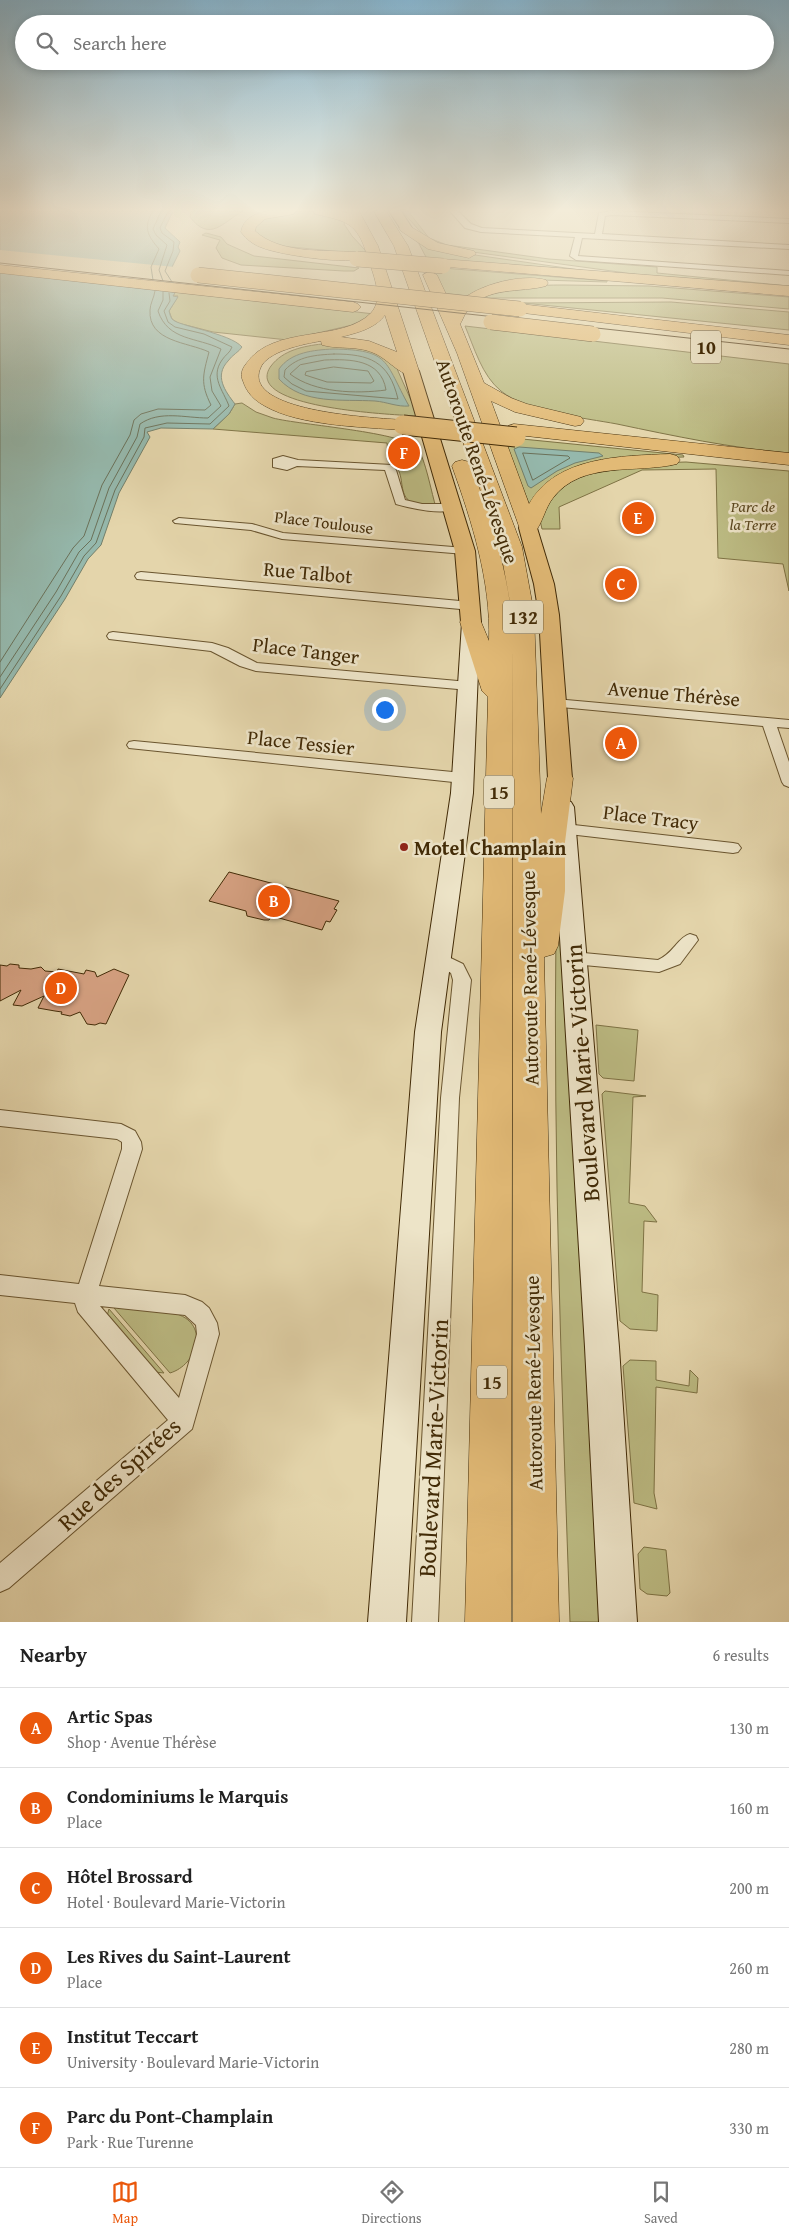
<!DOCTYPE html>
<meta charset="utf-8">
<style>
body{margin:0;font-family:"Gentium Book Plus",serif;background:#f2f2f2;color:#222}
.you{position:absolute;left:384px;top:709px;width:18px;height:18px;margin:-12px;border:4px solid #fff;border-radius:50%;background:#1a73e8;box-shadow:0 0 0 8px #1a73e833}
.badge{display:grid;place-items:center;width:32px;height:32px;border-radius:50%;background:#ea580c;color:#fff;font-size:16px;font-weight:700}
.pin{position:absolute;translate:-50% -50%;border:2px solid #fff;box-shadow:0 1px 5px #0006}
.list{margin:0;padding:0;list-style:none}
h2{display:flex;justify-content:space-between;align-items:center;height:65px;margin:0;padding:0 20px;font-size:21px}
h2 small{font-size:16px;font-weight:400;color:#767676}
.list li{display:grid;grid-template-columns:32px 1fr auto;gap:15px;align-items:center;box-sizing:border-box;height:80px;padding:0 20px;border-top:1px solid #e0e0e0}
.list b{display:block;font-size:19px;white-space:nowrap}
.list p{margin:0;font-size:16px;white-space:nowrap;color:#767676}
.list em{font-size:16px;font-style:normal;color:#767676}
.icon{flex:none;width:28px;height:28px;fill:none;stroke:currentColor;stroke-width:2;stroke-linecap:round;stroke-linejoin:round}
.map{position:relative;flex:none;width:789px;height:1622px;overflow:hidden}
.search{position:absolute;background:#fff;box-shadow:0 2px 8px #0003;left:15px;right:15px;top:15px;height:55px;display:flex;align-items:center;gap:12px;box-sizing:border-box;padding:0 18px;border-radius:28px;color:#767676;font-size:19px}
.sheet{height:545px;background:#fff}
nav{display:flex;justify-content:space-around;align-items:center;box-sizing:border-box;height:70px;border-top:1px solid #e0e0e0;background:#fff;font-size:14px;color:#767676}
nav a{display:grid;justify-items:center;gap:2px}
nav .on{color:#ea580c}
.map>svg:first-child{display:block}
.green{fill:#bcbb83;stroke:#7e7244}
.water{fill:#95b8ac;stroke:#737f6a}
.pier{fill:#e4d5ab}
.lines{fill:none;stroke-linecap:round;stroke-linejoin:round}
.shore{stroke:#6b7159;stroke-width:1}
.building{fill:#d7a283;stroke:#412a06}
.street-casing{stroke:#6a552f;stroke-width:2}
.secondary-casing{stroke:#412a06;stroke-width:2}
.primary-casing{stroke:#412a06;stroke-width:2}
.highway-casing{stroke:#412a06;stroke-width:1}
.street{fill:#ede4c8;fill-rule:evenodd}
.secondary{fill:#ede4c8;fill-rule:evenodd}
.primary{fill:#e2ba76;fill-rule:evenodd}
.highway{fill:#e2ba76;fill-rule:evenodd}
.tram{stroke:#412a06;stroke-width:1}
.highway-bridge-far1-casing{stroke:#412a06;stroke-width:16;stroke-linecap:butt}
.highway-bridge-casing{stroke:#412a06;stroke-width:21;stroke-linecap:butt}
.highway-bridge-far1{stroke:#e2ba76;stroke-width:15}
.highway-bridge{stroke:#e2ba76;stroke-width:19}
.poi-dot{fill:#8f2418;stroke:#ede4c8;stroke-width:2}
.labels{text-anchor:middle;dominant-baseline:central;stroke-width:5;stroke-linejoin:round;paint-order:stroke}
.far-park-label{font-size:16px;font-style:italic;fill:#5a471f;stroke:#ede4c8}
.far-street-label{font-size:16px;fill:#412a06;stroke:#ede4c8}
.shield{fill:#ede4c8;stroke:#756240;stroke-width:1}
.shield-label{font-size:19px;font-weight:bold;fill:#412a06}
.street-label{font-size:20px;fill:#412a06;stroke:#ede4c8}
.poi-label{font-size:20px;font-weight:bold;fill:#412a06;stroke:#ede4c8;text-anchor:start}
.near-street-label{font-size:24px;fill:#412a06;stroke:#ede4c8}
</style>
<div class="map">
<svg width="789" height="1622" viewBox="0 0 789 1622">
<rect width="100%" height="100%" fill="#e4d5ab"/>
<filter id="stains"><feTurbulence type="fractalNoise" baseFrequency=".004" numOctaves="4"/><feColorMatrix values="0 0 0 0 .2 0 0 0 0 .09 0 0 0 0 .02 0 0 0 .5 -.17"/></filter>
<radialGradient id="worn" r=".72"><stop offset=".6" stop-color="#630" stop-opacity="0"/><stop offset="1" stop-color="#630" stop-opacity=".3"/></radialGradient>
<!-- green -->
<g class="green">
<path d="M191,211H243C223,222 210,243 190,217Z"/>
<path d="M308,211L321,212L346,221L344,224L352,236L365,250V254L280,246L267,241L254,231L256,222C270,212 291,212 308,211Z"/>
<polygon points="402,211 408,211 429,238 447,245 549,259 657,267 657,273 789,286 641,275 458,250 425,237"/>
<polygon points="206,233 221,237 227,244 254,256 359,268 354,271 344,271 241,265 222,258 216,248 220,240 202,235"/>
<polygon points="417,240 447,251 601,273 427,259"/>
<polygon points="430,267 607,281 607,282 541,280 469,296 443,293"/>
<path d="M564,285L649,286L789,297V309L662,298H481C505,286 536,285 564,285Z"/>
<polygon points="176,291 374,314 352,325 288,340 213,332 178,323 172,319 169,311 178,296 173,296"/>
<polygon points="671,302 789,312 789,330 523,303"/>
<path d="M465,326L789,364V453C731,448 674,436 617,424C585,418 527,412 501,391C482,376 474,347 465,326Z"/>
<path d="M322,344H356L394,362L418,416C400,415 240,409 271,366C283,350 304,346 322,344Z"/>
<path d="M242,403L256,412L273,418C299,425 406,432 418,449C425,459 431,490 435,504C385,511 414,470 389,463L387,443L213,429L229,414L235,404Z"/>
<polygon points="502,437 683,455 684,457 644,458 591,464 531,509"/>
<polygon points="686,462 789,471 789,591 783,564 718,558 716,469 642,470 559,507 560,529 542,529 540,520 553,492 579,476 653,463"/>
<path d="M556,926L563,927L605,1622H570C562,1390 553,1158 556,926Z"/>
<polygon points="596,1025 638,1030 634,1081 603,1078 599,1074"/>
<polygon points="605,1091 646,1096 633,1097 629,1203 645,1206 657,1222 644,1221 642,1292 658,1295 657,1331 630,1329 620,1321 602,1094"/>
<path d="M118,1307L177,1314C210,1325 197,1365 170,1373L114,1308Z"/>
<polygon points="109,1309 164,1373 155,1372 107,1316"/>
<polygon points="630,1360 656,1361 656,1380 689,1386 690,1370 698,1378 697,1393 656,1387 654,1493 657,1509 634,1503 623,1366"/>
<polygon points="644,1547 666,1550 670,1593 667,1596 647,1594 640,1589 638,1554"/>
</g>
<!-- water -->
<g class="water">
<path d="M0,211H173L165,228L180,242L178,247L180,251L170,271L176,291L173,296L178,297L169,311C170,314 170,316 172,319C177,326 230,333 242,347C239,352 232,355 228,361C214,376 225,391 235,404L229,414L213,429L161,428L147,432L150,437L119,493L101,545L88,559L65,599L0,698Z"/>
<path d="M333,349C391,350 384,361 409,406C397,407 387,402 375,401C342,399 303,405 279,379V369C291,352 314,350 333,349Z"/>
<polygon points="519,447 599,453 603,456 575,463 557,471 531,488 528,486 514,449"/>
</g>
<!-- pier -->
<polygon class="pier" points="0,250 175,267 173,271 183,283 0,273"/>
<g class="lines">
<!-- shore -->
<g class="shore">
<path d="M153,211C143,227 147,235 159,249L151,267L153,280"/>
<polyline points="161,211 153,229 156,235 167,245 159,270 163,281"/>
<polyline points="168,211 160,228 162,233 174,242 173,251 165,271 172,282"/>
<path d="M334,354C369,354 389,361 398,399L306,391L292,384L284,377L285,370C298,356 316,355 334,354Z"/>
<path d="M325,360C350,359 381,359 386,390C356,394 315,393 290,374L300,365Z"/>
<polygon points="334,367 368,371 374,381 371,383 327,382 305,375 306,372"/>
<polygon points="523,453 568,456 570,458 533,480"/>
<path d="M0,662L73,548L84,536L102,485L130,435L134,420L141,414L158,409L205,410L211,405C200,383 203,375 209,352C188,342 148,342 150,310C150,304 154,298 155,291"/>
<path d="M0,677L56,592L79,552L91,540L109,488L137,437L140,424C160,410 185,418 208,418L221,406L212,391L210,377L221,349C197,337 168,341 158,311L163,300V292"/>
<path d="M0,689L61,596L84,556L96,543L115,490L144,437L145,428L167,423L210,424L229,406C223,390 210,377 222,360C225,355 230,353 232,347L204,334L175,327L168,322L164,311L170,301L169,293"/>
</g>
</g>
<!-- building -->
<g class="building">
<polygon points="613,729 631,730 630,758 611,756"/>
<polygon points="229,872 339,901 334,909 337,910 330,922 326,921 322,930 272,916 269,920 264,920 247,916 246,911 209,901"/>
<polygon points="10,964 19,965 19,968 31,969 41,967 45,971 57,972 58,969 84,974 86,970 95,972 97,977 114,969 129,975 106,1024 100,1023 95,1025 87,1024 80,1012 70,1016 61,1014 62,1012 55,1011 38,1008 44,996 22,1006 13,1005 21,990 0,1001 0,965 7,966"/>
</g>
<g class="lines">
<!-- street casing -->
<g class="street-casing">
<g id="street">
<polygon points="450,211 458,211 471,224 482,228 595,234 599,213 612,211 789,219 789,223 612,215 605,216 602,234 789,245 789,249 582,238 578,256 789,271 789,275 576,260 570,256 575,237 481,232 465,228"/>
<path d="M283,456L298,460L392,465L396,470L405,500L422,504H452L458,507C447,517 410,508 396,504L385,470L297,466L287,470L273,467V459Z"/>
<polygon points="179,518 252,524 283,533 465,548 471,551 465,554 282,539 251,530 175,523 173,521"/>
<polygon points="141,572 471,602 477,606 471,610 137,579 135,576 137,573"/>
<polygon points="113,632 212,643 228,648 257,663 469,682 476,686 469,690 256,671 240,666 211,651 109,639 107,636 109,633"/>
<polygon points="555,699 789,720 789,728 777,727 789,762 789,787 784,785 782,782 763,726 550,706 548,703"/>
<polygon points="134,741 463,773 468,775 470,778 468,781 463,783 129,748 127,745 129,742"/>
<polygon points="565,824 733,843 738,844 741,848 738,852 733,853 560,833 557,829 560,825"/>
<path d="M690,934L696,936L698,940L680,964L659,972L573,964L567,962L565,958L567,954L573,952L658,960C674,953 677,938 690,934Z"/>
<polygon points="438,952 463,964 471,980 459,1098 438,1622 412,1622 441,1098 453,980 451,973 432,962 430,958 432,954"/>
<path d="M0,1110L121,1124L135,1131L141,1142L142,1149L99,1286L185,1295L202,1302L209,1308L217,1323L219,1334L192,1429L9,1588L0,1592V1563L168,1420L78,1312L75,1303L0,1295V1275L79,1284L122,1149V1142L117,1139L0,1126ZM100,1306L185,1315L196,1325L197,1334L179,1398Z"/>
</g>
</g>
<!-- secondary casing -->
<g class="secondary-casing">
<g id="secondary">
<polygon points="471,617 478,619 480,623 473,793 441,1032 406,1622 368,1622 415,1032 451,793 462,623 464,619"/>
<polygon points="563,800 571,802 574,807 619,1347 637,1622 599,1622 585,1347 552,807 555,802"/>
</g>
</g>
<!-- primary casing -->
<g class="primary-casing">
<g id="primary">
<polygon points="389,211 401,211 412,228 410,231 402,231"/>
<polygon points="411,366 416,368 419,371 475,551 481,622 478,626 471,628 464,626 461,622 455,551 403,371 406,368"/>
<polygon points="528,522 535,524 537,528 554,584 559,615 572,778 569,783 560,786 551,783 548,778 539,615 534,584 519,528 521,524"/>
</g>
</g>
<!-- highway casing -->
<g class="highway-casing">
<g id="highway">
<path d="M268,211H296L294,214L265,219L256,227L255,231C280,254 324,250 356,252L363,256C354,267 277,254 263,248C254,245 247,240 241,232C243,219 255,213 268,211Z"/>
<path d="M313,211H341L347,213L346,211H359L378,246L419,371L417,375C402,378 390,361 376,354C358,345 341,350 322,345L321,341C304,344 266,351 260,369C243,413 380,418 403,420L409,421L412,425L409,429L403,430C363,427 300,426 265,406C254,400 247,393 243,381C240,375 242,369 246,364C273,324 342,343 371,313C385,298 372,272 367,255C357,222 346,221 315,214ZM385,315L397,352L369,341L341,337C356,333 375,329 385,315Z"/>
<path d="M374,211H386L408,246L522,547L534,613L541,814L547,778L551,772L560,770L569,772L573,778L565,842V891L558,946L554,954L544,957L559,1622H513V641L511,1622H465L488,697L482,691L460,622L463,617L471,615L479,617L489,641C491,581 472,522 452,466L455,462L462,460L469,462L472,466C490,516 506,566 512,618V613L500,547L394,246Z"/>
<polygon points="406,224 438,243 474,251 476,254 469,258 428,249 401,231 399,228"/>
<polygon points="442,259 789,286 789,296 437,266 435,263"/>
<polygon points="0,265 353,302 358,304 361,307 358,310 353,312 0,273"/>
<path d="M430,271L437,275L453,309C469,286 520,273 546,280L548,283L546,286C520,293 487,286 468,310C464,314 463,320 460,324L484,383L511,398L527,404L581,417L584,421L581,425L575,426L515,412L491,401L529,504C556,456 622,456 670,454L677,456L680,460L677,464C637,474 582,460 553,498C545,508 543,522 535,532L528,534L521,532L457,353L423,275Z"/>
<polygon points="520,304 789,335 789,345 515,312 512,309 515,306"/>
<polygon points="514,424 789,453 789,465 508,434 505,430 508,426"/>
</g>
</g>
<!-- street -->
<use href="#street" class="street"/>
<!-- secondary -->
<use href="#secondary" class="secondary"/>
<!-- primary -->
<use href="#primary" class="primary"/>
<!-- highway -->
<use href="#highway" class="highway"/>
<!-- tram -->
<polyline class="tram" points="0,263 789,349"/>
<!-- highway-bridge-far1 casing -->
<g class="highway-bridge-far1-casing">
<g id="highway-bridge-far1">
<polyline points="357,259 443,266"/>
<polyline points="198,275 520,309"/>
<polyline points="491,322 593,334"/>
</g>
</g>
<!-- highway-bridge casing -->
<g class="highway-bridge-casing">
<polyline id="highway-bridge" points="403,425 516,437"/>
</g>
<!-- highway-bridge-far1 -->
<use href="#highway-bridge-far1" class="highway-bridge-far1"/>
<!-- highway-bridge -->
<use href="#highway-bridge" class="highway-bridge"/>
</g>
<!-- sky -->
<linearGradient id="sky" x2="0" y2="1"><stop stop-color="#87b6d0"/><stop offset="0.48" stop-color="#f3ecd9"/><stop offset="1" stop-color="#f3ecd9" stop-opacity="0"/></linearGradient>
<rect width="789" height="438" fill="url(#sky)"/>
<!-- markers -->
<circle class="poi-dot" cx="404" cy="847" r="5"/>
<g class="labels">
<!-- far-park labels -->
<g class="far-park-label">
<text x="753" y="506">Parc de<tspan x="753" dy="18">la Terre</tspan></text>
</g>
<!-- far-street labels -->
<g class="far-street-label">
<text transform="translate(324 522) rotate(7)">Place Toulouse</text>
</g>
<!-- shield labels -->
<g class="shield">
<rect x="691" y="330.5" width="30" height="33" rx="4"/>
<rect x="503" y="600.5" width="40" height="33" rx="4"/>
<rect x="484" y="775.5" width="30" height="33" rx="4"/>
<rect x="477" y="1365.5" width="30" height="33" rx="4"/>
</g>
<g class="shield-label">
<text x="706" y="347">10</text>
<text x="523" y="617">132</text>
<text x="499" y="792">15</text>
<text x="492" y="1382">15</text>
</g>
<!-- street labels -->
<g class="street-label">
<text transform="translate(478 461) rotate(71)">Autoroute René-Lévesque</text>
<text transform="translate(308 572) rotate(5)">Rue Talbot</text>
<text transform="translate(306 650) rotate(7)">Place Tanger</text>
<text transform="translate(674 693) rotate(5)">Avenue Thérèse</text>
<text transform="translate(301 742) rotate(6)">Place Tessier</text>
<text transform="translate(651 817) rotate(7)">Place Tracy</text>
<text transform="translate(529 978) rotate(-91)">Autoroute René-Lévesque</text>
<text transform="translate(533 1383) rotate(-91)">Autoroute René-Lévesque</text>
</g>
<!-- poi labels -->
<g class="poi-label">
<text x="414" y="847">Motel Champlain</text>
</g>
<!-- near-street labels -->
<g class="near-street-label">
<text transform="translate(582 1073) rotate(-94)">Boulevard Marie-Victorin</text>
<text transform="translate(433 1448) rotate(-87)">Boulevard Marie-Victorin</text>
<text transform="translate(119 1474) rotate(-42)">Rue des Spirées</text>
</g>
</g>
<rect width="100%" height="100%" filter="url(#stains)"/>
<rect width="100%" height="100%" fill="url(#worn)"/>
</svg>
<div class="you"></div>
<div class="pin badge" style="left:621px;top:743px">A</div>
<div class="pin badge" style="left:274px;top:901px">B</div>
<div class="pin badge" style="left:621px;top:584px">C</div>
<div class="pin badge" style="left:61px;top:988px">D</div>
<div class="pin badge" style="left:638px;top:518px">E</div>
<div class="pin badge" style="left:404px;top:453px">F</div>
<div class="search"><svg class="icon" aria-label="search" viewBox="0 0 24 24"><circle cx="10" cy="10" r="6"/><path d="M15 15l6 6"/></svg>Search here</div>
</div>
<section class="sheet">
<h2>Nearby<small>6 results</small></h2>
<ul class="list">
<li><span class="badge">A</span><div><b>Artic Spas</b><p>Shop · Avenue Thérèse</p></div><em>130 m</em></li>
<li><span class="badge">B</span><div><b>Condominiums le Marquis</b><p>Place</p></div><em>160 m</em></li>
<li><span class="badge">C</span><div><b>Hôtel Brossard</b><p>Hotel · Boulevard Marie-Victorin</p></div><em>200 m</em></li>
<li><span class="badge">D</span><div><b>Les Rives du Saint-Laurent</b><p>Place</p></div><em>260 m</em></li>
<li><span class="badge">E</span><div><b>Institut Teccart</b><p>University · Boulevard Marie-Victorin</p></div><em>280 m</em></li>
<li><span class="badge">F</span><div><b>Parc du Pont-Champlain</b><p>Park · Rue Turenne</p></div><em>330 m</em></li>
</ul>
</section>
<nav>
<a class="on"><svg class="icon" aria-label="map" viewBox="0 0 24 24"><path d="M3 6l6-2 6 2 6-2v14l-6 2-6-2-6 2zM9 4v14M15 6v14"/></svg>Map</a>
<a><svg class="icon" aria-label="directions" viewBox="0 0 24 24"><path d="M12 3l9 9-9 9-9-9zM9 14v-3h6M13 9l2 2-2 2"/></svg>Directions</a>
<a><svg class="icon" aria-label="saved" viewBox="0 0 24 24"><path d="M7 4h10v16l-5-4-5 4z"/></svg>Saved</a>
</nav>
